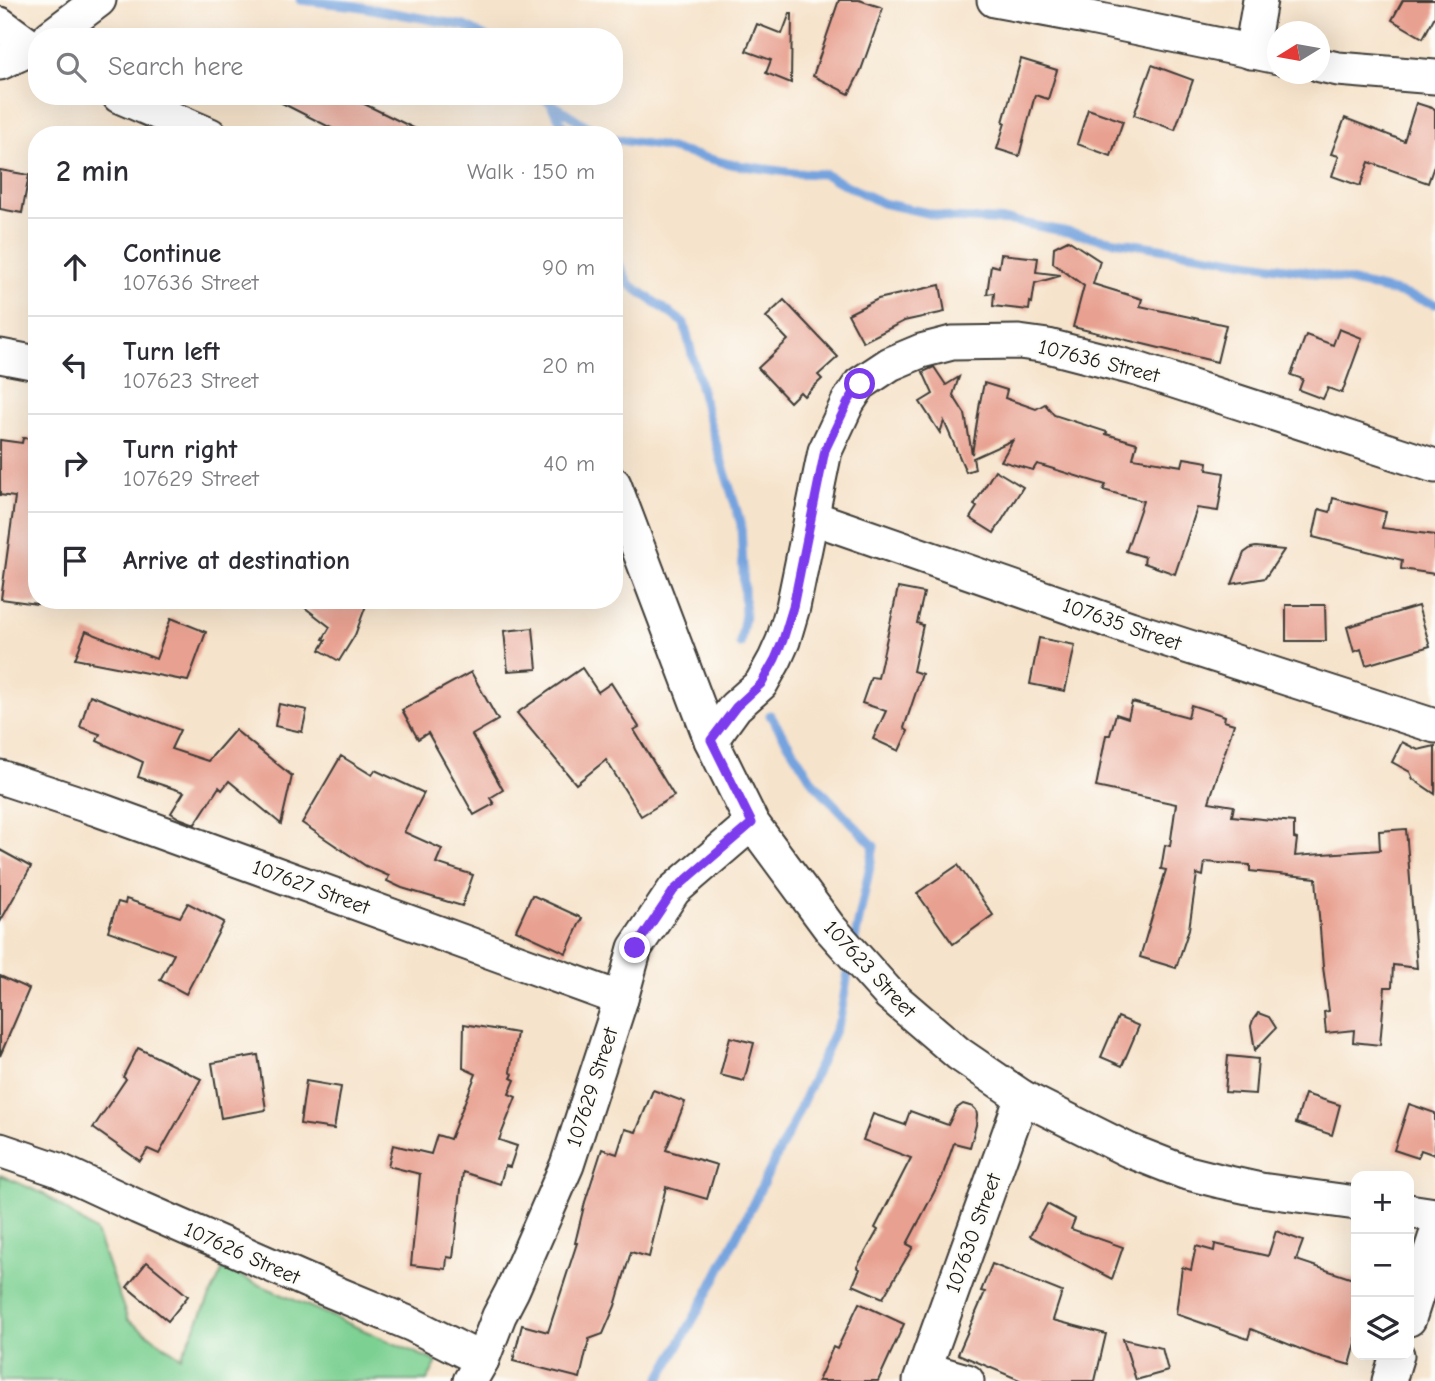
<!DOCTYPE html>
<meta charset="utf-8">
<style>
body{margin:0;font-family:"Comic Neue",sans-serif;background:#f7f7f7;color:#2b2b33}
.controls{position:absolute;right:21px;bottom:21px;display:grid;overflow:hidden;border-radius:14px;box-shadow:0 7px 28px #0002}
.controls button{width:63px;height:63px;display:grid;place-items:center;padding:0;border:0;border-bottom:2px solid #e1e1e2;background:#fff;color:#2b2b33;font:35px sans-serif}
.compass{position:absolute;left:1267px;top:21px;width:63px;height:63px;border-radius:50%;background:#fff;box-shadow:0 7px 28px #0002;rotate:259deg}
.stop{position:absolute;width:21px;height:21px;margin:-16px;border:5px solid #7c3aed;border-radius:50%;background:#fff}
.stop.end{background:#7c3aed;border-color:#fff;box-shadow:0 2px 7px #0008}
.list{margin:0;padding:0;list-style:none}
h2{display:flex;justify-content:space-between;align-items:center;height:91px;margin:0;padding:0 28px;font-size:30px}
h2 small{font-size:23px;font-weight:400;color:#7c7c81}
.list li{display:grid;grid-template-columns:46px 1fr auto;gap:21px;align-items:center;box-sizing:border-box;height:98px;padding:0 28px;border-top:2px solid #e1e1e2}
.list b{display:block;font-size:26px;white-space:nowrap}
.list p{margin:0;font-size:23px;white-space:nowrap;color:#7c7c81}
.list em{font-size:23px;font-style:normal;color:#7c7c81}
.icon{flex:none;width:38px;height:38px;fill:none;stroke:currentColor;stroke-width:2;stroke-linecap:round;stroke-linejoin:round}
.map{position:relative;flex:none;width:1435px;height:1381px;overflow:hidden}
.search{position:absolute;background:#fff;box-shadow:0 7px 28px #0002;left:28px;top:28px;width:595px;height:77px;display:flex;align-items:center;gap:18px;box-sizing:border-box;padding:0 24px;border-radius:28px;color:#7c7c81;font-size:26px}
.panel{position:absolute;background:#fff;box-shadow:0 7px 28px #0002;left:28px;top:126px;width:595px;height:483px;border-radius:28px}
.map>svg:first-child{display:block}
.green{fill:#7cd092;stroke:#4c7657;stroke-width:2}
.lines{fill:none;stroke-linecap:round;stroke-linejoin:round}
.stream{stroke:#74a3de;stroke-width:9}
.building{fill:#e8a191}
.minor-casing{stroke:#3d3a36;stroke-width:37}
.minor{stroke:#fff;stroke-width:33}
.route{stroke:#7c3aed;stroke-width:9}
.labels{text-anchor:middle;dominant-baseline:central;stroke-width:5;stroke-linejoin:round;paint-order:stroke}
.street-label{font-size:21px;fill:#1c1c1c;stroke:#fdfcf7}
</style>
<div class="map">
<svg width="1435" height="1381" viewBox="0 0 1435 1381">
<rect width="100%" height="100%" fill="#fdfcf7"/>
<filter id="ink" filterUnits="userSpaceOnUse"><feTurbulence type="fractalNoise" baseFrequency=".0143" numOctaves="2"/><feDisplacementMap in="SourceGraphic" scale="14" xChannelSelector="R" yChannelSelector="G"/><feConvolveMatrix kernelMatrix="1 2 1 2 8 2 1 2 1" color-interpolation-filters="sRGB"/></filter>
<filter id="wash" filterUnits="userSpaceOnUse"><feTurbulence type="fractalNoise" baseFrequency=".00686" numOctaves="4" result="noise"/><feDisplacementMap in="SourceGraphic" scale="28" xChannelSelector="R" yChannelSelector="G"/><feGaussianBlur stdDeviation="1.57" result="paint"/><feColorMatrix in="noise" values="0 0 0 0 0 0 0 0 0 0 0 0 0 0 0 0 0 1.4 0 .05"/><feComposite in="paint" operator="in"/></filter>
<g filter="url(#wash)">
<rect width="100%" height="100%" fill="#f6e3cb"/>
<!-- green -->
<polygon class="green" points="0,1175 44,1194 96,1232 128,1320 181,1357 223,1269 437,1362 427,1381 0,1381"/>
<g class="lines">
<!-- stream -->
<g class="stream">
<polyline points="300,0 356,6 465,26 485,37"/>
<polyline points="540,96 601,135"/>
<polyline points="552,106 568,135"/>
<polyline points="614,139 659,146 730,164 794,173 824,174 882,203 950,218 1012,221 1103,239 1310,272 1400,293 1435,304"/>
<polyline points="614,255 629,284 684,323 708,417 741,524 745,615 740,644"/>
<polyline points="770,715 813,782 874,846 854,944"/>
<polyline points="659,1381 710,1289 790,1130 840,1019 850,961"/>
</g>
</g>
<g id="blocks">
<!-- building -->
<g class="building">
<polygon points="839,0 859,0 883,8 861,70 849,94 813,76"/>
<polygon points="1403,0 1435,0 1435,16 1423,38 1392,20"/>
<polygon points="790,13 792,13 791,83 766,73 771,60 746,51 757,24 782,34"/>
<polygon points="1021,59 1057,70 1048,99 1035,95 1019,156 997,149 1005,123 1003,122"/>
<polygon points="1152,65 1193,80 1175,130 1134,115"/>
<polygon points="268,96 348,96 428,135 345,135"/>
<polygon points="1416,103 1435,109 1435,163 1428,183 1369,162 1360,186 1332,176 1339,156 1331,154 1345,118 1404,141"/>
<polygon points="1088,109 1123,121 1111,156 1077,144"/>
<polygon points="0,170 29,175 22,213 0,209"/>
<polygon points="1068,240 1100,261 1093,284 1142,299 1140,306 1226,325 1217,362 1073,327 1084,286 1053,263 1054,247"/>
<polygon points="1001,254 1038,258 1036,272 1060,275 1060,276 1035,283 1032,303 1030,302 1029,310 993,306 994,293 987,294 991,265 999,267"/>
<polygon points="940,285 945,312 904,321 863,342 848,314 878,299"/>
<polygon points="784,300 838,357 818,375 822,379 804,396 800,392 790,402 758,368 788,340 766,317"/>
<polygon points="1339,329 1362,338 1342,393 1328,388 1323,399 1299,390 1303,379 1291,375 1306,335 1333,345"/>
<polygon points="934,367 946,385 959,377 953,395 965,414 972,454 980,402 984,383 1007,390 1005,398 1036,409 1045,404 1054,415 1107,432 1106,434 1137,443 1133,458 1182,466 1184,458 1208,462 1207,470 1224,473 1218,511 1197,508 1175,574 1144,563 1145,557 1126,551 1143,501 1103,490 1106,485 1037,464 1033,470 1001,461 1013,440 973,458 975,469 966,472 944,421 940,433 920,402 933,394 923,372"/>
<polygon points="23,438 37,439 37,604 1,599 15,497 0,495 0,440 22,443"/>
<polygon points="995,470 1023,487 994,533 970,518 977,507 974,505"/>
<polygon points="1333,498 1386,512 1382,528 1435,535 1435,574 1401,569 1402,560 1313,537 1319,509 1330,512"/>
<polygon points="1256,547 1284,550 1265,578 1232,584 1244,553 1251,548"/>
<polygon points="898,588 924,593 917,623 923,625 913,671 922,674 904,728 908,731 899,751 873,739 886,711 862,703 871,677 878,678"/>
<polygon points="295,600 368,600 355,635 339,661 320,650 326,640 323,639 330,627"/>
<polygon points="1286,605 1325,605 1326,641 1286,641"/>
<polygon points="1418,606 1430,646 1366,665 1361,649 1354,652 1347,627"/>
<polygon points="171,618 206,632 188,681 75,659 86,631 156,659"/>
<polygon points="533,628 537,669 508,671 504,631"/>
<polygon points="1039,638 1075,645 1065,691 1030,684"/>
<polygon points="582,668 598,692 611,683 639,727 634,730 674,796 641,816 606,760 576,784 517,713"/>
<polygon points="471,672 498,720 472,735 503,790 490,798 494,804 474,815 428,733 418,739 402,710"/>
<polygon points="90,695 180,730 171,749 208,761 235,730 292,776 281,824 229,781 222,790 219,787 195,824 179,818 171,813 184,792 138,777 143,762 97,741 100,734 80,727"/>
<polygon points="1132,702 1188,717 1191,705 1225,716 1224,721 1234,724 1209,802 1234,806 1232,816 1294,822 1294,838 1297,839 1295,856 1380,850 1379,831 1406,829 1417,968 1393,965 1392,987 1385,987 1380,1045 1353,1042 1354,1030 1326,1033 1324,1012 1329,1011 1323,967 1316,878 1250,871 1250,865 1205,862 1203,876 1197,874 1189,929 1176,968 1140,957 1166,870 1161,869 1165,845 1170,846 1176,804 1096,787 1106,735 1110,735 1116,714 1128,718"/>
<polygon points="279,704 307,710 302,732 275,726"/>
<polygon points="1402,742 1418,750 1435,746 1435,794 1413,779 1410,772 1392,762"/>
<polygon points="341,756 372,775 375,770 424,793 404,832 442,849 436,863 473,875 462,906 402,888 387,881 389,876 366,866 302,823"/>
<polygon points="0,850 31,867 0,922"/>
<polygon points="958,865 993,915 953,944 917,893"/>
<polygon points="532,895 582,918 566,953 516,930"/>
<polygon points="126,899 180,917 188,903 224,922 186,994 160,980 174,954 108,931 118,902 125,904"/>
<polygon points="0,976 29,989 0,1056"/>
<polygon points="1258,1013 1269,1017 1276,1028 1255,1050 1251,1026 1253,1020"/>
<polygon points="1118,1017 1139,1026 1122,1066 1101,1057"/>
<polygon points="464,1024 517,1033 510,1072 513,1074 511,1078 515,1080 509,1094 516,1097 499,1140 517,1146 510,1167 505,1166 500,1184 463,1172 453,1258 447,1257 446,1269 411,1265 420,1174 388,1166 393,1145 431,1154 437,1135 450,1139 476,1074 463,1068"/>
<polygon points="730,1037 754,1043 744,1081 720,1075"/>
<polygon points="138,1048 201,1079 159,1154 148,1149 140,1161 93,1128 126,1079 123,1077"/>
<polygon points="258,1055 266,1110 221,1118 212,1063"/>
<polygon points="1228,1056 1258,1059 1255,1094 1225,1092"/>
<polygon points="306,1081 341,1087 334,1129 300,1124"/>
<polygon points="653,1090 685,1102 666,1150 717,1165 707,1199 666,1187 649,1257 631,1252 615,1306 603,1334 589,1339 580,1378 513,1361 522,1325 548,1332 577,1243 575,1243 585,1202 602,1149 617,1154 625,1129 636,1132"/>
<polygon points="1305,1094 1340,1105 1332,1135 1296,1123"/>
<polygon points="963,1104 973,1107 976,1110 977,1115 976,1125 970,1147 954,1143 942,1177 907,1244 913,1247 883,1298 853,1285 860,1269 857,1267 878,1230 875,1228 911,1158 863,1140 873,1114 905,1125 910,1111 948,1125 956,1109"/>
<polygon points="1409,1104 1435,1113 1435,1155 1421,1150 1418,1158 1394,1150"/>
<polygon points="1047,1204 1075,1219 1071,1229 1123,1247 1112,1279 1030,1236"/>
<polygon points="1276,1231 1303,1241 1296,1260 1356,1280 1356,1343 1350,1365 1315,1355 1251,1329 1248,1339 1176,1314 1182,1267 1191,1270 1196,1246 1214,1251 1215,1244 1268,1256"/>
<polygon points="147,1262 188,1296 168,1321 127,1287"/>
<polygon points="992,1264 1062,1292 1053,1320 1106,1334 1095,1381 1022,1381 958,1354 985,1292 981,1291"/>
<polygon points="859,1303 904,1324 878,1381 818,1381 833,1347 837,1349"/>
<polygon points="1123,1339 1162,1348 1168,1371 1136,1380"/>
</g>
</g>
</g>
<g filter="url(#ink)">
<use href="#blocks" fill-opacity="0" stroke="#3d3a36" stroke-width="2"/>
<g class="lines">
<!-- minor casing -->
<g class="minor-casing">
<g id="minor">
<polyline points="994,0 1081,16 1278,57"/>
<polyline points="0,24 37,51"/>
<polyline points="50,37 99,0"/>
<polyline points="1251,52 1260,0"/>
<polyline points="0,63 37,46"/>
<polyline points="1320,65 1338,69 1435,77"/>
<polyline points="119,96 210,135"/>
<polyline points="0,356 37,363"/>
<polyline points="614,484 711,740 752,823 829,927 889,994 959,1054 1022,1097 1128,1150 1184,1172 1220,1181 1261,1190 1356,1203"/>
<polyline points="811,517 1130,628 1435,726"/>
<polyline points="711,740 735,707 761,684 775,659 783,641 793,607 825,451 848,402 860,384 890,364 921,351 952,343 1019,342 1048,346 1137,369 1435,466"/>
<polyline points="0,777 97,809 621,999"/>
<polyline points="0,1150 56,1169 138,1207 312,1283 413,1325 482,1360"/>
<polyline points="1409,1211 1435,1215"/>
<polyline points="1409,1319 1435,1238"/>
<polyline points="925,1369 967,1381"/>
<polyline points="470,1381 482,1360 499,1316 512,1291 567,1165 621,999 635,948 674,890 752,823"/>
<polyline points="920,1381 1022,1097"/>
<polyline points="1389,1381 1397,1355"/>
</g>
</g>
<!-- minor -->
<use href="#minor" class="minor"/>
</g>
</g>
<g class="lines" filter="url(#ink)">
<!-- route -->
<polyline class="route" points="635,948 674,890 752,823 711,740 736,707 761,684 775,659 783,640 793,607 825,450 848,402 860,384"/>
</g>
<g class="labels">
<!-- street labels -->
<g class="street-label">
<text transform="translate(1099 361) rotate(14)">107636 Street</text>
<text transform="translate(1122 624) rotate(19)">107635 Street</text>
<text transform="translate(311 887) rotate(20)">107627 Street</text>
<text transform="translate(870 969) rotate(47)">107623 Street</text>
<text transform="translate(592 1087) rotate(-72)">107629 Street</text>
<text transform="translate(973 1233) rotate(-70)">107630 Street</text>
<text transform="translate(242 1253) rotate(24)">107626 Street</text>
</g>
</g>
</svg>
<div class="controls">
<button>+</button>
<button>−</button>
<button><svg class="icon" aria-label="layers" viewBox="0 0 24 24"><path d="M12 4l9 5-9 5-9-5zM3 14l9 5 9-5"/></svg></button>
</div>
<svg class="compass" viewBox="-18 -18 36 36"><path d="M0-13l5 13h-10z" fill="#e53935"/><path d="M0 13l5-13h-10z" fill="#7c7c81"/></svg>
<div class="stop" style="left:860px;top:384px"></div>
<div class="stop end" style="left:635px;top:948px"></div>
<div class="search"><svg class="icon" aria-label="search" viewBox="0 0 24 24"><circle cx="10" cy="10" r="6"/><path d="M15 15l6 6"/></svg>Search here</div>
<section class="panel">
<h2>2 min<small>Walk · 150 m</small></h2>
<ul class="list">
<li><svg class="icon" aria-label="ahead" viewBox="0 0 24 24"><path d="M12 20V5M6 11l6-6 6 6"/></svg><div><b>Continue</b><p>107636 Street</p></div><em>90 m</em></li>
<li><svg class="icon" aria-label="left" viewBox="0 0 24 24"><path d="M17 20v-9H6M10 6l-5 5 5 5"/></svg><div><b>Turn left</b><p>107623 Street</p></div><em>20 m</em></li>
<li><svg class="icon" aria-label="right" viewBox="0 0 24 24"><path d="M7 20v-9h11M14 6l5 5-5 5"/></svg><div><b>Turn right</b><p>107629 Street</p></div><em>40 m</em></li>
<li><svg class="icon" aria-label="arrive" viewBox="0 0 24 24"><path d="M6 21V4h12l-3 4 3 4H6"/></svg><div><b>Arrive at destination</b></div></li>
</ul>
</section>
</div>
